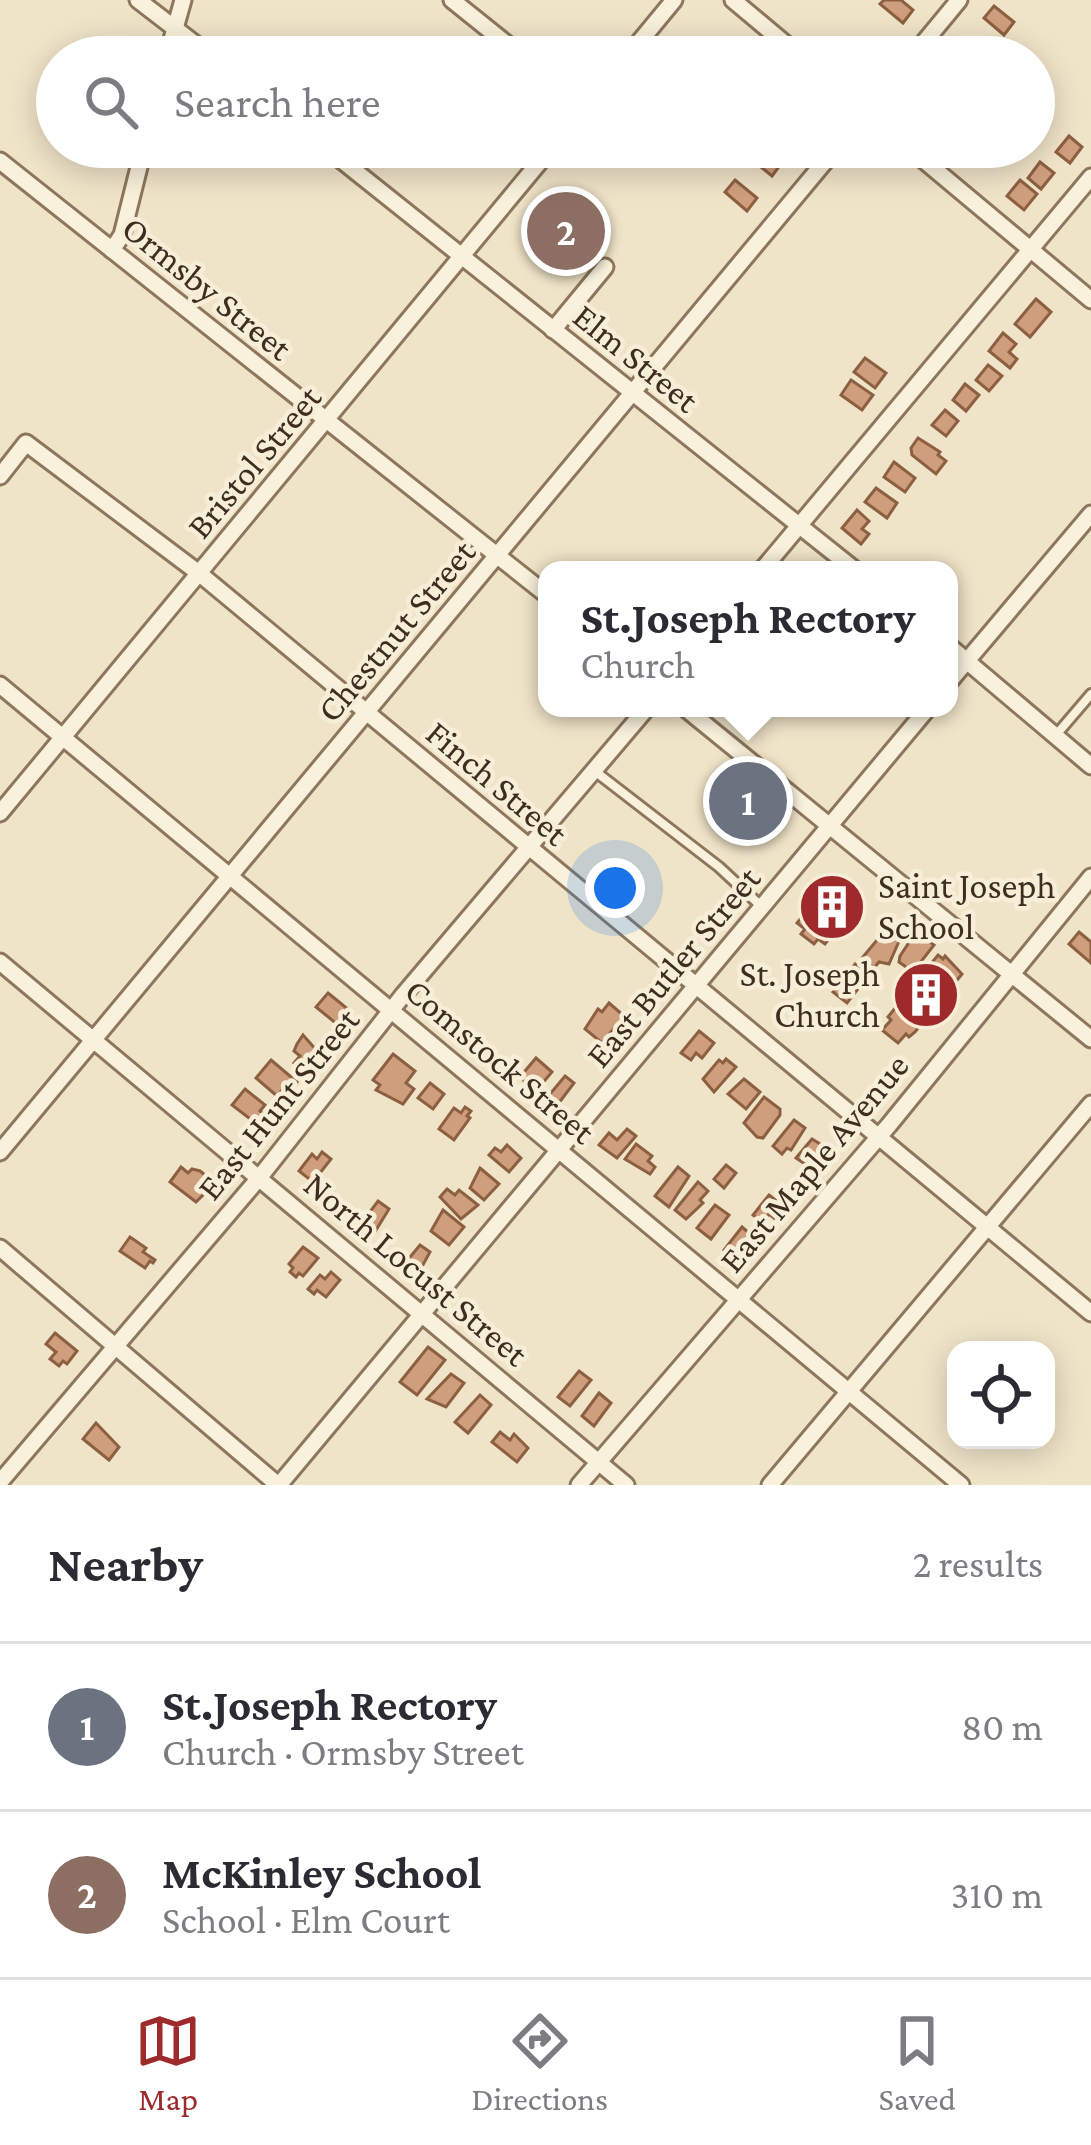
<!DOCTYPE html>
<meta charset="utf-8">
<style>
body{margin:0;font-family:"Crimson Pro",serif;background:#f7f7f7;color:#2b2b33}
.controls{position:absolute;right:36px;bottom:36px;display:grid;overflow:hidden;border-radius:24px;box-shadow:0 6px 30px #0003}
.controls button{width:108px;height:108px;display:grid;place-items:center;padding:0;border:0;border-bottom:3px solid #e1e1e2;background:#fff;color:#2b2b33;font:60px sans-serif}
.you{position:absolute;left:615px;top:888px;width:42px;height:42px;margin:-30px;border:9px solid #fff;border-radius:50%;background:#1a73e8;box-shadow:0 0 0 18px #1a73e833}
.badge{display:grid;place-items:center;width:78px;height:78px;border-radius:50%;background:#9e2a2b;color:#fff;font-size:39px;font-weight:700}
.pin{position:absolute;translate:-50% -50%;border:6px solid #fff;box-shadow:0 3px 12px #0006}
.popup{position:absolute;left:538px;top:561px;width:420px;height:156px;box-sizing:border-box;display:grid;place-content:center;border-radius:24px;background:#fff;filter:drop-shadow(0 3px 9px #0005);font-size:39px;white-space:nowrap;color:#7c7c81}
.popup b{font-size:45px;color:#2b2b33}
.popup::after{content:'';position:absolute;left:50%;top:100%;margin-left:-24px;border:24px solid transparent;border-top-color:#fff}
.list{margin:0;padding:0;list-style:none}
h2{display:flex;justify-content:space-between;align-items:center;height:156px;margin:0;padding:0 48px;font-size:51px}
h2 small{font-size:39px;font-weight:400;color:#7c7c81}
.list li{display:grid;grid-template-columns:78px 1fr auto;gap:36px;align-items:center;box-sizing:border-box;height:168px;padding:0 48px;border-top:3px solid #e1e1e2}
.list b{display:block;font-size:45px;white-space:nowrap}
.list p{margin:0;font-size:39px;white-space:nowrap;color:#7c7c81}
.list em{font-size:39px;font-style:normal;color:#7c7c81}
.icon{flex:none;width:66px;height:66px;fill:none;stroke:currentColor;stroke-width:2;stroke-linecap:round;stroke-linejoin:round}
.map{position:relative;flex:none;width:1091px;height:1485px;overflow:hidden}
.search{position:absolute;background:#fff;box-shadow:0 6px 30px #0003;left:36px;right:36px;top:36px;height:132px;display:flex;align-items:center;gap:30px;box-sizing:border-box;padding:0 42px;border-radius:66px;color:#7c7c81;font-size:45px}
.sheet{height:492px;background:#fff}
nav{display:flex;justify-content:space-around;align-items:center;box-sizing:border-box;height:168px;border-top:3px solid #e1e1e2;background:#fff;font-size:33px;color:#7c7c81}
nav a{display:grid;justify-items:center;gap:6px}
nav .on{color:#9e2a2b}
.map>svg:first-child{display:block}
.building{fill:#cf9f7d;stroke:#8d5f41;stroke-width:3}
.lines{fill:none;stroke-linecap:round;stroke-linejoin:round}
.service-casing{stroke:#8d765c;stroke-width:14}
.minor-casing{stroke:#8d765c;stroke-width:21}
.service{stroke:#faf1dc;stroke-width:8}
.minor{stroke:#faf1dc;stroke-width:15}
.labels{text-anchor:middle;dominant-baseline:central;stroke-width:9;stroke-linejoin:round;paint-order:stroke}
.street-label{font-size:36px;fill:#3d2e20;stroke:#f7eed8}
.poi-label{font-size:36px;fill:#3d2e20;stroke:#f7eed8;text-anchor:start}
</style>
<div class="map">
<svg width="1091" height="1485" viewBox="0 0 1091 1485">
<rect width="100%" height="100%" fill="#f0e4c8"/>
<!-- building -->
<g class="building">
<polygon points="884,0 901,0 913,10 903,23 880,4"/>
<polygon points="994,6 1014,22 1004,35 984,18"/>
<polygon points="848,41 868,57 842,57 838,53"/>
<polygon points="1069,136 1082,147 1070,163 1056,152"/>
<polygon points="754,147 781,164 772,176 746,155"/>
<polygon points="1040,162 1054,173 1041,189 1028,178"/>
<polygon points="735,180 757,198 747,211 725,192"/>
<polygon points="1020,180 1037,194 1024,210 1007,196"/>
<polygon points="1036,299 1051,312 1030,337 1015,324"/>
<polygon points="1003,333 1016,344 1009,352 1017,359 1010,368 989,351"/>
<polygon points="865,358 886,373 875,388 854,372"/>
<polygon points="988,365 1002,376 989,391 976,380"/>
<polygon points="851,380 873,395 862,410 841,395"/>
<polygon points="965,384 979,395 966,411 953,400"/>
<polygon points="945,410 958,421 946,436 932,425"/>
<polygon points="918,438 940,452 938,455 946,461 936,474 912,455 911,448"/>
<polygon points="894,462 915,478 905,492 884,477"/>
<polygon points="876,488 897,503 887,518 865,502"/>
<polygon points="857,510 869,521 862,529 869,534 861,544 842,528"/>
<polygon points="835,876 861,898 825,944 818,939 814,944 801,934 805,929 797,923"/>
<polygon points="887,928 900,939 889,964 879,962 874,968 862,958"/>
<polygon points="1079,932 1091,942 1091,963 1069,944"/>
<polygon points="922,936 934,945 913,972 899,962 900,956 912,938 916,941"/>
<polygon points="938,955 943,959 945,956 962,974 915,1032 909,1037 906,1034 898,1043 882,1030 891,1020 888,1017"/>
<polygon points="855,964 869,975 847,1003 833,992"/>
<polygon points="328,993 349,1010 344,1025 338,1025 316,1007"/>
<polygon points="609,1003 624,1016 602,1043 585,1029 598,1009 602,1012"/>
<polygon points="699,1031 714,1043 702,1058 696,1053 691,1060 681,1053"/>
<polygon points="303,1035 319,1053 305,1071 294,1063 300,1056 294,1051 297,1044"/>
<polygon points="393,1054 415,1071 406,1083 414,1089 403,1104 376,1090 380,1085 373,1080"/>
<polygon points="536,1058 552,1072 535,1092 520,1077"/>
<polygon points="726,1059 736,1067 714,1092 703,1079 719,1060 723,1063"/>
<polygon points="271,1060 297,1082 287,1094 282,1090 277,1096 256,1078"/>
<polygon points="565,1076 574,1083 555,1108 545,1100"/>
<polygon points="744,1079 760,1092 746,1109 728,1094"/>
<polygon points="430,1083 444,1094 433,1109 418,1098"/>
<polygon points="245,1089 265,1105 260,1111 265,1116 258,1125 232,1105"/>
<polygon points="764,1097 780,1109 780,1115 763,1138 757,1137 744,1123"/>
<polygon points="465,1107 471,1111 467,1116 470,1118 454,1140 439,1129 454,1108 461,1113"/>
<polygon points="794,1120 805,1128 791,1150 787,1148 782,1154 773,1146"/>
<polygon points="627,1129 636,1136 617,1158 599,1145 609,1133 617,1140"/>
<polygon points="812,1139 830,1150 817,1172 796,1158"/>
<polygon points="636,1144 652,1156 648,1161 655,1167 650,1174 625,1159"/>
<polygon points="507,1145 521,1158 509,1172 489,1155 495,1148 501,1152"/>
<polygon points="322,1152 331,1159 313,1182 299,1171 312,1154 317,1159"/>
<polygon points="726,1165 736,1173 724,1188 714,1179"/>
<polygon points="181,1167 188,1173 192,1169 200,1171 215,1183 196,1202 170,1182"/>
<polygon points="678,1167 689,1176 669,1207 655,1196"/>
<polygon points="480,1168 499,1184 484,1200 470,1188"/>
<polygon points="698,1182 708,1191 700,1200 703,1203 686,1219 675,1210"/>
<polygon points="447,1189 455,1195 459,1190 478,1205 461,1219 440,1197"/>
<polygon points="769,1195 783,1206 774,1218 769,1214 763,1223 753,1215"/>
<polygon points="378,1201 389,1209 373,1235 360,1225"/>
<polygon points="715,1205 729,1215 711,1239 697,1228"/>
<polygon points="443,1210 464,1227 449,1245 431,1231"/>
<polygon points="742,1227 755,1238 737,1260 724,1250"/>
<polygon points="130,1237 146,1248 143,1252 155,1260 153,1263 150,1261 145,1268 120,1251"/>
<polygon points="420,1245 430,1252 419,1272 406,1262"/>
<polygon points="303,1247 318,1258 303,1276 299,1273 296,1277 290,1272 293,1268 289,1264"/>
<polygon points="331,1272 340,1280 326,1297 317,1290 314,1294 308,1289 320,1275 325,1279"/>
<polygon points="55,1333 77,1351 67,1364 63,1361 59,1366 50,1359 56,1352 46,1344"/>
<polygon points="428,1347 445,1360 417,1395 400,1382"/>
<polygon points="579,1371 591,1380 570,1406 558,1397"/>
<polygon points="451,1374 464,1383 446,1407 427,1399"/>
<polygon points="599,1393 611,1403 594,1426 582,1416"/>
<polygon points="480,1395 491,1405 468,1433 455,1422"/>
<polygon points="96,1423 119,1447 109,1460 83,1439"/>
<polygon points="500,1432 510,1440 514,1434 528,1448 517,1462 492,1442"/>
</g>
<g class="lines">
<!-- service casing -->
<g class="service-casing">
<g id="service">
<polyline points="1056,735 1091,694"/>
<polyline points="596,772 719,867 761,906"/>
</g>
</g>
<!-- minor casing -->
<g class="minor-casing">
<g id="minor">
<polyline points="138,0 212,57"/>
<polyline points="452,0 523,57"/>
<polyline points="733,0 801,57"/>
<polyline points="167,57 183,0"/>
<polyline points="627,57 674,0"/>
<polyline points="912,57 959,0"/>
<polyline points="325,147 855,570"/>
<polyline points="908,147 1091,300"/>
<polyline points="0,161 547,595"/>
<polyline points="112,250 122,235 144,147"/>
<polyline points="553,330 605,267"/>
<polyline points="0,476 26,443 200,574 1091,1313"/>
<polyline points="762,570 1091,177"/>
<polyline points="949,646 1091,766"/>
<polyline points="949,682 1091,514"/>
<polyline points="0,685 961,1485"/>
<polyline points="685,708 1091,1039"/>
<polyline points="0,813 552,147"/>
<polyline points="0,962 626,1485"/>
<polyline points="0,1152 837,147"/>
<polyline points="0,1248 278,1485"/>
<polyline points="0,1482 259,1178 404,994 647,708"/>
<polyline points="279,1485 928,708"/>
<polyline points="579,1485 889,1125 1091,877"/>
<polyline points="770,1485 1091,1104"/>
</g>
</g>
<!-- service -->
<use href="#service" class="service"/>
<!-- minor -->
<use href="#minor" class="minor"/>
</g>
<!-- icons -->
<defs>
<g id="building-disc" transform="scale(3.45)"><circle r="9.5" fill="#9e2a2b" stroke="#f7eed8"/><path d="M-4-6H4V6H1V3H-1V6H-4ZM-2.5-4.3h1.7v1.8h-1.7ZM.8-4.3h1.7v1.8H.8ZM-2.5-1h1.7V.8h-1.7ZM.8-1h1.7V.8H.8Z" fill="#fff"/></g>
</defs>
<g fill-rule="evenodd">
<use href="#building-disc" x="832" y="907"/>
<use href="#building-disc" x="926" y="995"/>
</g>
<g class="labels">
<!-- street labels -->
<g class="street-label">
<text transform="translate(207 288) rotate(39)">Ormsby Street</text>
<text transform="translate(636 358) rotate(39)">Elm Street</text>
<text transform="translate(254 462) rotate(-50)">Bristol Street</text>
<text transform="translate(396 631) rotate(-50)">Chestnut Street</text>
<text transform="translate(497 783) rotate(40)">Finch Street</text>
<text transform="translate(673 967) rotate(-50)">East Butler Street</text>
<text transform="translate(500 1061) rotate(40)">Comstock Street</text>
<text transform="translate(278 1104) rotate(-51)">East Hunt Street</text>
<text transform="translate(814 1163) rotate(-50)">East Maple Avenue</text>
<text transform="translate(416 1269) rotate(40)">North Locust Street</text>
</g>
<!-- poi labels -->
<g class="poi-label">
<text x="878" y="886">Saint Joseph<tspan x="878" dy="41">School</tspan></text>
<text x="880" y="974" text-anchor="end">St. Joseph<tspan x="880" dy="41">Church</tspan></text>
</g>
</g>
</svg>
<div class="controls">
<button><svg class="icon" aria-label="locate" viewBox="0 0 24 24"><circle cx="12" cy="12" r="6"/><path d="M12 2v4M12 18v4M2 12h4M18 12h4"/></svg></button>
</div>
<div class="you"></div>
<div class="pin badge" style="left:748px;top:801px;background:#6b7280">1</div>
<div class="popup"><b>St.Joseph Rectory</b>Church</div>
<div class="pin badge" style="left:566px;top:231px;background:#8d6e63">2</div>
<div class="search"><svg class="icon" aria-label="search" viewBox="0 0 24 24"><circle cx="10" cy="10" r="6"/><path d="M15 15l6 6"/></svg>Search here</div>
</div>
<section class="sheet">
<h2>Nearby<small>2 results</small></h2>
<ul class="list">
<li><span class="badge" style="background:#6b7280">1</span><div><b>St.Joseph Rectory</b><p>Church · Ormsby Street</p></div><em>80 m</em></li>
<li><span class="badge" style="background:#8d6e63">2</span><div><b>McKinley School</b><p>School · Elm Court</p></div><em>310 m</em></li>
</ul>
</section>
<nav>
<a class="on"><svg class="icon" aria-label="map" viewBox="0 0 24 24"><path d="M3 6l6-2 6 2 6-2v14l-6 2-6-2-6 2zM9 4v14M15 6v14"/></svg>Map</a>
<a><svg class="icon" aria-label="directions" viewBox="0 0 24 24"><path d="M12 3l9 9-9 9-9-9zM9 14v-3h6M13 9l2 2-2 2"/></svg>Directions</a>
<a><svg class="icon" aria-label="saved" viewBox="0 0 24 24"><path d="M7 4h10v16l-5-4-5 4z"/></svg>Saved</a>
</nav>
